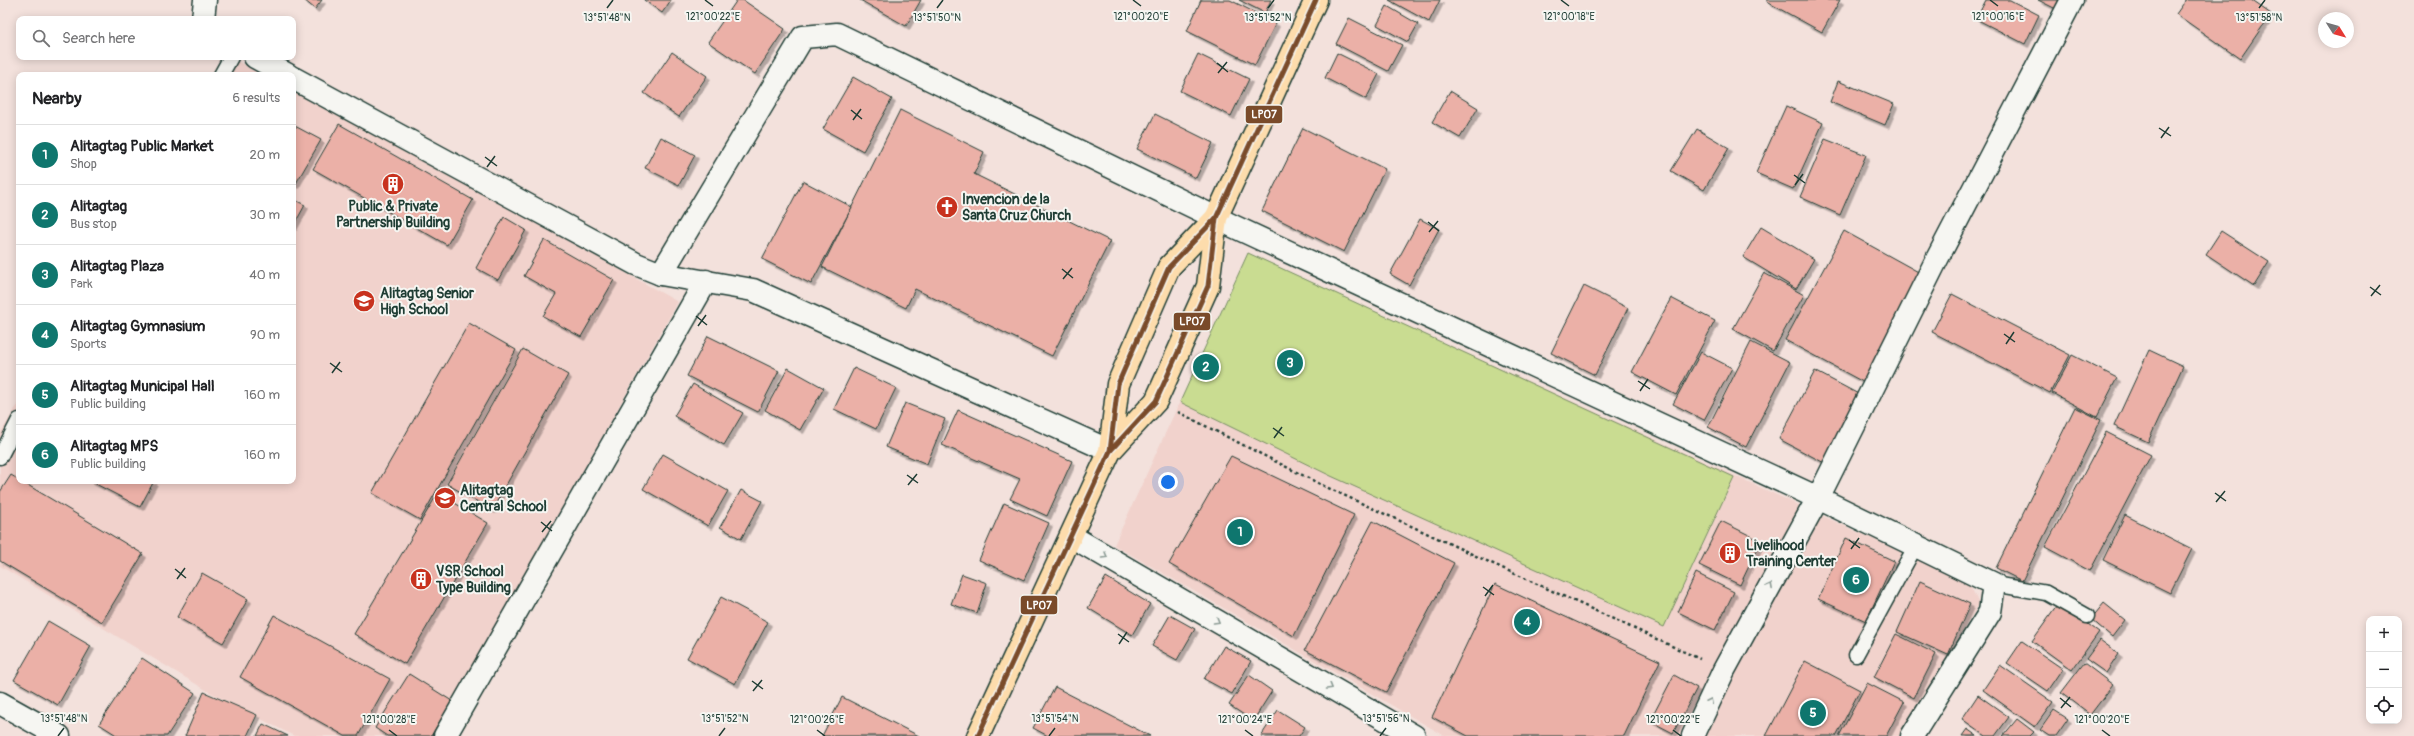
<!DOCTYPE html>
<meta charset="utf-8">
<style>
body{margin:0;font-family:Pangolin,sans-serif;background:#f2f2f2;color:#202124}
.controls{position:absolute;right:12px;bottom:12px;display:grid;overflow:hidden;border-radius:8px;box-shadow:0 2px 10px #0003}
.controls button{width:36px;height:36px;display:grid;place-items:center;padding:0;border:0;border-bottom:1px solid #e0e0e0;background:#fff;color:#202124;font:20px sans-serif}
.compass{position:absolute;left:2318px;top:12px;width:36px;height:36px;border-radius:50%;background:#fff;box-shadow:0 2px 10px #0003;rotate:127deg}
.you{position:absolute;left:1168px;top:482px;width:14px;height:14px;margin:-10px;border:3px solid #fff;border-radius:50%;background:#1a73e8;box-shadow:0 0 0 6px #1a73e833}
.badge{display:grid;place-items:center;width:26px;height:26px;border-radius:50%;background:#0f766e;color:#fff;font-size:13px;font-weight:700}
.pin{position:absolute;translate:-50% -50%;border:2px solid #fff;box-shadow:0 1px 4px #0006}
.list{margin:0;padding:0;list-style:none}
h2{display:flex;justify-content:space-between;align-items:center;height:52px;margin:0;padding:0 16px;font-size:17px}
h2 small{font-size:13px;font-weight:400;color:#757577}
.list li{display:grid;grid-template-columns:26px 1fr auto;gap:12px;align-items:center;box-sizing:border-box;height:60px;padding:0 16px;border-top:1px solid #e0e0e0}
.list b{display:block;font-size:15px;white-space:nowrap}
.list p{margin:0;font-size:13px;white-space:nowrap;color:#757577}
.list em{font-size:13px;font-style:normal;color:#757577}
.icon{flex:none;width:22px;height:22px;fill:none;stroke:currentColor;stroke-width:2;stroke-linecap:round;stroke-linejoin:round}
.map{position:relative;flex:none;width:2414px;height:736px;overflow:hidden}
.search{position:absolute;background:#fff;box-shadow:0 2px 10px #0003;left:16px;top:16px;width:280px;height:44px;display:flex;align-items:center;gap:10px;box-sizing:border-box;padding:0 14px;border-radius:8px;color:#757577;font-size:15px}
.panel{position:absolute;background:#fff;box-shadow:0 2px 10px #0003;left:16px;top:72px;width:280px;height:412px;border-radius:8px}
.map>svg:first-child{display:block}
.built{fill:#f1d2cc}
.green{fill:#c9dc91;stroke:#748c62}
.building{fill:#ebb0a7;stroke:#1f3d34;filter:url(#shadow)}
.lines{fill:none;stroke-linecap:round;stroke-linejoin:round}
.lane-casing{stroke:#1f3d34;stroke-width:17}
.street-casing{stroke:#1f3d34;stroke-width:25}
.primary-casing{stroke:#1f3d34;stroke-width:25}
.path{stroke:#1f3d34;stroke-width:2.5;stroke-dasharray:3 3;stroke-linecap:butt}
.lane{stroke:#f6f6f2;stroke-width:14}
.street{stroke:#f6f6f2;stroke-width:22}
.primary{stroke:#fddcac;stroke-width:22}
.bus-1-casing{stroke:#f6f6f2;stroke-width:8}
.bus-1{stroke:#7a4b2a;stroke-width:5}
.oneway{stroke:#8a9a93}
.ticks{fill:none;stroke:#1f3d34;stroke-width:1.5}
.labels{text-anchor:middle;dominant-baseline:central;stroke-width:4;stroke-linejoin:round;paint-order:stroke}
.poi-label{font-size:14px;font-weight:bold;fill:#1f3d34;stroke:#f6f6f2;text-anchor:start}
.ticks-label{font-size:10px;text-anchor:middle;fill:#1f3d34;stroke:#f6f6f2;stroke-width:4;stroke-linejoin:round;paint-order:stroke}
.line-badge{stroke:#f6f6f2;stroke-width:1.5}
.badge-label{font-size:11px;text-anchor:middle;font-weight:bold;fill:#fff}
</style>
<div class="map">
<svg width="2414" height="736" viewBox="0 0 2414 736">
<defs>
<filter id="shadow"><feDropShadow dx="3.5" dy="3.5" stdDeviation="0" flood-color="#0004"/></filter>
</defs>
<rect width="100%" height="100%" fill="#f3e1dc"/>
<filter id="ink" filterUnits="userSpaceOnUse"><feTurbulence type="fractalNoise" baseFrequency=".025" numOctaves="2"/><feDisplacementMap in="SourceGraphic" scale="8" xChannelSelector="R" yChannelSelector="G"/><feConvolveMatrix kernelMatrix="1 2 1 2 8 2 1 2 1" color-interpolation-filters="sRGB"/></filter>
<g filter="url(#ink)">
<!-- built -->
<g class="built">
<polygon points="222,57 229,57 263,75 212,75"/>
<polygon points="293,91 493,199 678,302 433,736 294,736 211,693 0,566 0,434 19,402 19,481 293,481"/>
<polygon points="1248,253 1969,583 1979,604 1899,736 1445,736 1114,545"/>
</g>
<!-- green -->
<polygon class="green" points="1248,253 1734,477 1664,627 1331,476 1180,402"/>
<!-- building -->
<g class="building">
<polygon points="304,0 322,0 315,9"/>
<polygon points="644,0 671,0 662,13"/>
<polygon points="737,0 743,0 785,29 755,74 708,42"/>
<polygon points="860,0 921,0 906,26"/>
<polygon points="1201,0 1230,0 1276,23 1255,65 1187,31"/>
<polygon points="1239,0 1271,0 1265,13"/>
<polygon points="1389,0 1440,0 1429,22"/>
<polygon points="1768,0 1840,0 1822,32 1767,2"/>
<polygon points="1986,0 2010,0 2039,15 2025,44 1976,19"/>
<polygon points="2038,0 2063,0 2058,10"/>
<polygon points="2186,0 2251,0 2271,14 2240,59 2176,14"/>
<polygon points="1387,6 1418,24 1408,42 1377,25"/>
<polygon points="1349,18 1402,45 1388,71 1336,44"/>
<polygon points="672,52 707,76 679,117 644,93"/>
<polygon points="1337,53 1379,74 1366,99 1325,78"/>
<polygon points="1198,54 1249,79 1231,116 1180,91"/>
<polygon points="853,77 892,99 863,151 823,129"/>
<polygon points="1838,81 1894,104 1885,125 1830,102"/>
<polygon points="1450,91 1478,108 1460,138 1432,122"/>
<polygon points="1786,106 1823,123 1793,189 1756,173"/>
<polygon points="900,110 984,152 974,174 1110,241 1052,356 915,289 906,308 822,267"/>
<polygon points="1155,114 1213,143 1196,178 1137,149"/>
<polygon points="339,124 473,200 447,245 313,169"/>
<polygon points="293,125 321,140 295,185 293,184"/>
<polygon points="1303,128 1385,169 1344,252 1262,211"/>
<polygon points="1697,129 1729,148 1704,190 1671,171"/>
<polygon points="661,137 695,155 679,185 645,168"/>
<polygon points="1825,139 1866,155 1840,215 1800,197"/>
<polygon points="803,181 852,207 811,284 762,259"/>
<polygon points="293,199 305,205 293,227"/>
<polygon points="504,217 526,230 498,280 476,268"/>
<polygon points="1420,219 1439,229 1409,285 1390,274"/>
<polygon points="1761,227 1814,259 1796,289 1743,257"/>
<polygon points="1844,231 1922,274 1863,382 1785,340"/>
<polygon points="2221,231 2269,262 2254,286 2206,254"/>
<polygon points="544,240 614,280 581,337 543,316 556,294 524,276"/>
<polygon points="1764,273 1804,295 1773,351 1733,329"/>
<polygon points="1584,286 1628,308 1595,375 1551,353"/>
<polygon points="1952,294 2070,355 2050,393 1932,332"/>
<polygon points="1671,298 1715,321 1676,395 1632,372"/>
<polygon points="469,323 516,350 420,520 372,493"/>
<polygon points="708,336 779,371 758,412 687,376"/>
<polygon points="1751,342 1790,362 1746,447 1708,427"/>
<polygon points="523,349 568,375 492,510 447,484"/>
<polygon points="2149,350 2183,366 2148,442 2114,426"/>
<polygon points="1701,352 1732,368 1704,420 1673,404"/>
<polygon points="2072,355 2117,378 2097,417 2052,393"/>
<polygon points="788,368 824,388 800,430 765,410"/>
<polygon points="854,368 896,388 876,429 834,409"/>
<polygon points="1815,371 1866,398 1830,466 1779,439"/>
<polygon points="693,384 743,413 724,445 674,416"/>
<polygon points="905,403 945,419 927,464 886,447"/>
<polygon points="2075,407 2101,420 2022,581 1996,568"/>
<polygon points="958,410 1072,461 1047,516 1010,499 1020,479 942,445"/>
<polygon points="2106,432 2151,455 2090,571 2045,547"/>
<polygon points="663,454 728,491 708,526 643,489"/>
<polygon points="1231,456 1354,515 1294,636 1169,564"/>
<polygon points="11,475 143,554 102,622 0,561 0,492"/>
<polygon points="90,481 154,481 140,507"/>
<polygon points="741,490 762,501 741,539 720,527"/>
<polygon points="438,493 488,523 405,664 354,634"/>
<polygon points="1004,503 1049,523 1024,580 979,560"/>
<polygon points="2125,515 2192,549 2170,593 2103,560"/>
<polygon points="1373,521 1454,563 1386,692 1305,650"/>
<polygon points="1721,521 1761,541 1740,585 1699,565"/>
<polygon points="1846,538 1894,561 1866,621 1818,599"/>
<polygon points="202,573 248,599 223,643 177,617"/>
<polygon points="1696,573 1734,592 1715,630 1678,612"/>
<polygon points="962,574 987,583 977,613 951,604"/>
<polygon points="1106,577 1150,604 1132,635 1088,608"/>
<polygon points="1920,581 1970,604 1948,655 1897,632"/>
<polygon points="1495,584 1660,661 1624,736 1468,736 1432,717"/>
<polygon points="721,597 768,622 735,684 687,658"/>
<polygon points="2059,603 2099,632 2072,670 2032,641"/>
<polygon points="2104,603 2125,620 2112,637 2091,619"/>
<polygon points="274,615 390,679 358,736 345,736 240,677"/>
<polygon points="1170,615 1195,629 1177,660 1152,646"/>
<polygon points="48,621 91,646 58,705 14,680"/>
<polygon points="1896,634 1936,654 1914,698 1874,677"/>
<polygon points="2100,640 2119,654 2106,673 2086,659"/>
<polygon points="2022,641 2063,669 2048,691 2007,663"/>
<polygon points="1224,646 1251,661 1232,694 1204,679"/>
<polygon points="142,658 195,693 167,736 118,736 99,724"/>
<polygon points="1805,661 1860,690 1836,736 1766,736"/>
<polygon points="2084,663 2113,685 2090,715 2061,693"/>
<polygon points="2000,665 2053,702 2035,727 1983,690"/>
<polygon points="409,674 452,701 431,736 387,736 375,728"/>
<polygon points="1249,675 1272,691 1253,721 1229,705"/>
<polygon points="1674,675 1697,688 1673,733 1650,721"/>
<polygon points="1867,683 1904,702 1886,736 1839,736"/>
<polygon points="1055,687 1150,736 1048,736 1033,728"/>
<polygon points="204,692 257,715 247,736 185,736"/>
<polygon points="1978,695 2009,717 1995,736 1986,736 1962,719"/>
<polygon points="842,697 919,736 822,736"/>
<polygon points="1278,710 1305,727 1299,736 1261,736"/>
<polygon points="2054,710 2068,719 2056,736 2049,736 2040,730"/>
<polygon points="2017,719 2034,732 2030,736 2003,736"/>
<polygon points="263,724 288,736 257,736"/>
<polygon points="1967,729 1977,736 1962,736"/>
</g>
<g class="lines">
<!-- lane casing -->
<g class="lane-casing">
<g id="lane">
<polyline points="221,75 231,57"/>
<polyline points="0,457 19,420"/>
<polyline points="1994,584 2046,593 2087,616"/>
<polyline points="1856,655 1915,547"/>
</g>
</g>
<!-- street casing -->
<g class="street-casing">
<g id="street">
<polyline points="203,19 205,0"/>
<polyline points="255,57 288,75"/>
<polyline points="293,78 636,264 661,274 753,290 1110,451"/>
<polyline points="661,274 803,37 837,34 1235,227 1818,498 1994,584 1990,612 1912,736"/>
<polyline points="1071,536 1414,736"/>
<polyline points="0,703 59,736"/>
<polyline points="445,736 706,281"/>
<polyline points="1693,736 1724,670 1818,498 1937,259 2072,0"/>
</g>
</g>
<!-- primary casing -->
<g class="primary-casing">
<g id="primary">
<polyline points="1110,451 1156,401 1208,286 1216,218 1316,0"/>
<polyline points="978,736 1110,451 1118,384 1169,267 1216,218"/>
</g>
</g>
<!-- path -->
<polyline class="path" points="1178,412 1324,486 1700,659"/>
<!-- lane -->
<use href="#lane" class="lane"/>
<!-- street -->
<use href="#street" class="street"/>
<!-- primary -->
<use href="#primary" class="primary"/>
<!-- bus-1 casing -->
<g class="bus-1-casing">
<g id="bus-1">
<polyline points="1110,451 1156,401 1208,286 1216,218 1316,0"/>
<polyline points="978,736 1110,451 1118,384 1169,267 1216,218"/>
</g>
</g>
<!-- bus-1 -->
<use href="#bus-1" class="bus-1"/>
</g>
<!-- one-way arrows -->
<defs><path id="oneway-chevron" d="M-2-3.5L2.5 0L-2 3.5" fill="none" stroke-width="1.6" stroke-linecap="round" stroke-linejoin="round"/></defs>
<g class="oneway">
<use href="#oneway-chevron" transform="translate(1105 556) rotate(30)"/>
<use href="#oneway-chevron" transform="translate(1770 586) rotate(-62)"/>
<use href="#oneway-chevron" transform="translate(1217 621) rotate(30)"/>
<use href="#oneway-chevron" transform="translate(1330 687) rotate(30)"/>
<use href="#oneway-chevron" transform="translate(1710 701) rotate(-64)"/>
</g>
</g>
<!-- ticks -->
<path class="ticks" d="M705,0L713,6M1133,0L1141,6M1561,0L1569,6M1990,0L1998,6M607,8L613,0M937,8L943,0M1268,8L1274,0M2259,8L2265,0M1217,63L1228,72M1218,73L1227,62M851,110L862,119M853,120L861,109M2159,128L2171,136M2161,138L2169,127M485,157L497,166M487,167L495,156M1794,175L1805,183M1795,185L1803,174M1428,222L1439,231M1429,232L1438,221M1062,269L1073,278M1063,279L1072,268M2370,287L2381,295M2371,296L2380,285M696,316L707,325M698,326L706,315M2004,334L2015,342M2006,344L2014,332M330,363L342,372M332,373L340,362M1638,381L1650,389M1640,391L1648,379M1273,428L1284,436M1274,438L1282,427M907,475L918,483M908,485L917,474M2215,493L2226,501M2216,502L2225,491M541,522L552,531M542,532L551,521M1849,540L1860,548M1851,549L1859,538M175,569L186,578M177,579L185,568M1483,587L1494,595M1485,596L1493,585M1118,634L1129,642M1119,644L1127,632M752,681L763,689M753,691L762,680M2060,698L2071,707M2061,708L2070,697M389,730L397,736M817,730L825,736M1245,730L1253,736M1673,730L1681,736M2102,730L2110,736M58,736L64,728M719,736L725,728M1049,736L1055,728M1380,736L1386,728"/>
<!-- icons -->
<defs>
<g id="building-disc" transform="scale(1.15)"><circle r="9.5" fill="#c8321e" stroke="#f6f6f2"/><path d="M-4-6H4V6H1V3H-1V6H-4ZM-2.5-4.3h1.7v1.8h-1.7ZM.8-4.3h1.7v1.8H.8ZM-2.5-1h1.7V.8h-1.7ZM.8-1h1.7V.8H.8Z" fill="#fff"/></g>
<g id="church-disc" transform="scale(1.15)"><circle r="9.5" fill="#c8321e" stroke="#f6f6f2"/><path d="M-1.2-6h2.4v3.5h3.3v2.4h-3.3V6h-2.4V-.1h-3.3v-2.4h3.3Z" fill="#fff"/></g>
<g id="school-disc" transform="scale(1.15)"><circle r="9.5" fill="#c8321e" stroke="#f6f6f2"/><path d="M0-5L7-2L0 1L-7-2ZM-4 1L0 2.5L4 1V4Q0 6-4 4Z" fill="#fff"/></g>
</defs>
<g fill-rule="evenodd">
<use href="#building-disc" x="393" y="184"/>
<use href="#church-disc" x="947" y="207"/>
<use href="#school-disc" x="364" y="301"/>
<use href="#school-disc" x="445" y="498"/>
<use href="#building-disc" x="1730" y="553"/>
<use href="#building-disc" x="421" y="579"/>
</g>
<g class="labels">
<!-- poi labels -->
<g class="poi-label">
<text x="962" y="199">Invencion de la<tspan x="962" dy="16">Santa Cruz Church</tspan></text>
<text x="393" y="206" text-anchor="middle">Public &amp; Private<tspan x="393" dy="16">Partnership Building</tspan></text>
<text x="380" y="293">Alitagtag Senior<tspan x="380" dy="16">High School</tspan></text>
<text x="460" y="490">Alitagtag<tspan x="460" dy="16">Central School</tspan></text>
<text x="1746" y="545">Livelihood<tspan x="1746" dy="16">Training Center</tspan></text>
<text x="436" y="571">VSR School<tspan x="436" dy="16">Type Building</tspan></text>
</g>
</g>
<g class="ticks-label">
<text x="1141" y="20">121°00'20"E</text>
<text x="713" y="20">121°00'22"E</text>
<text x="1569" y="20">121°00'18"E</text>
<text x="1998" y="20">121°00'16"E</text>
<text x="607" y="21">13°51'48"N</text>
<text x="937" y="21">13°51'50"N</text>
<text x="1268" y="21">13°51'52"N</text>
<text x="2259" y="21">13°51'58"N</text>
<text x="64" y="722">13°51'48"N</text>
<text x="725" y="722">13°51'52"N</text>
<text x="1055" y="722">13°51'54"N</text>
<text x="1386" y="722">13°51'56"N</text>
<text x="389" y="723">121°00'28"E</text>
<text x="817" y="723">121°00'26"E</text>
<text x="1245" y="723">121°00'24"E</text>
<text x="1673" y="723">121°00'22"E</text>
<text x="2102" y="723">121°00'20"E</text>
</g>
<g class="line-badge">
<rect x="1245" y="105" width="38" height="19" rx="4" fill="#7a4b2a"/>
<rect x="1173" y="312" width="38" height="19" rx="4" fill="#7a4b2a"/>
<rect x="1020" y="595" width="38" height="20" rx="4" fill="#7a4b2a"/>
</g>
<g class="badge-label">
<text x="1264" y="118">LP07</text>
<text x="1192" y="325">LP07</text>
<text x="1039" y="609">LP07</text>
</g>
</svg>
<div class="controls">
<button>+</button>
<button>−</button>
<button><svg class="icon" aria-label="locate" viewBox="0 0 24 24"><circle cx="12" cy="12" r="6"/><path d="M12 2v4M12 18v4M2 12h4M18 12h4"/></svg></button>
</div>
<svg class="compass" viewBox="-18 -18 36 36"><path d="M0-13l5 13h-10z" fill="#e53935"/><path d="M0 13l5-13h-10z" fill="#757577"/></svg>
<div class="you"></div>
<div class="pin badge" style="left:1240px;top:532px">1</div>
<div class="pin badge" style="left:1206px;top:367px">2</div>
<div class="pin badge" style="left:1290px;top:363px">3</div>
<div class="pin badge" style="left:1527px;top:622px">4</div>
<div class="pin badge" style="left:1813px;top:713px">5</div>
<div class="pin badge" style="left:1856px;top:580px">6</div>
<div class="search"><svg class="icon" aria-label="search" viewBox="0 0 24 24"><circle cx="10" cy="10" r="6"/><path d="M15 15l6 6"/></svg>Search here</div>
<section class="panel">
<h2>Nearby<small>6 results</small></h2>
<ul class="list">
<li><span class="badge">1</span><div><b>Alitagtag Public Market</b><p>Shop</p></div><em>20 m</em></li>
<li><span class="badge">2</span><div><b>Alitagtag</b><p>Bus stop</p></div><em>30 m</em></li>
<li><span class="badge">3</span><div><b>Alitagtag Plaza</b><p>Park</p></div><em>40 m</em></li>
<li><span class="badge">4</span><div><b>Alitagtag Gymnasium</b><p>Sports</p></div><em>90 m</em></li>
<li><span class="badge">5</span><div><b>Alitagtag Municipal Hall</b><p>Public building</p></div><em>160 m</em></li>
<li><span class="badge">6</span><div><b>Alitagtag MPS</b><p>Public building</p></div><em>160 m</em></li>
</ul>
</section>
</div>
